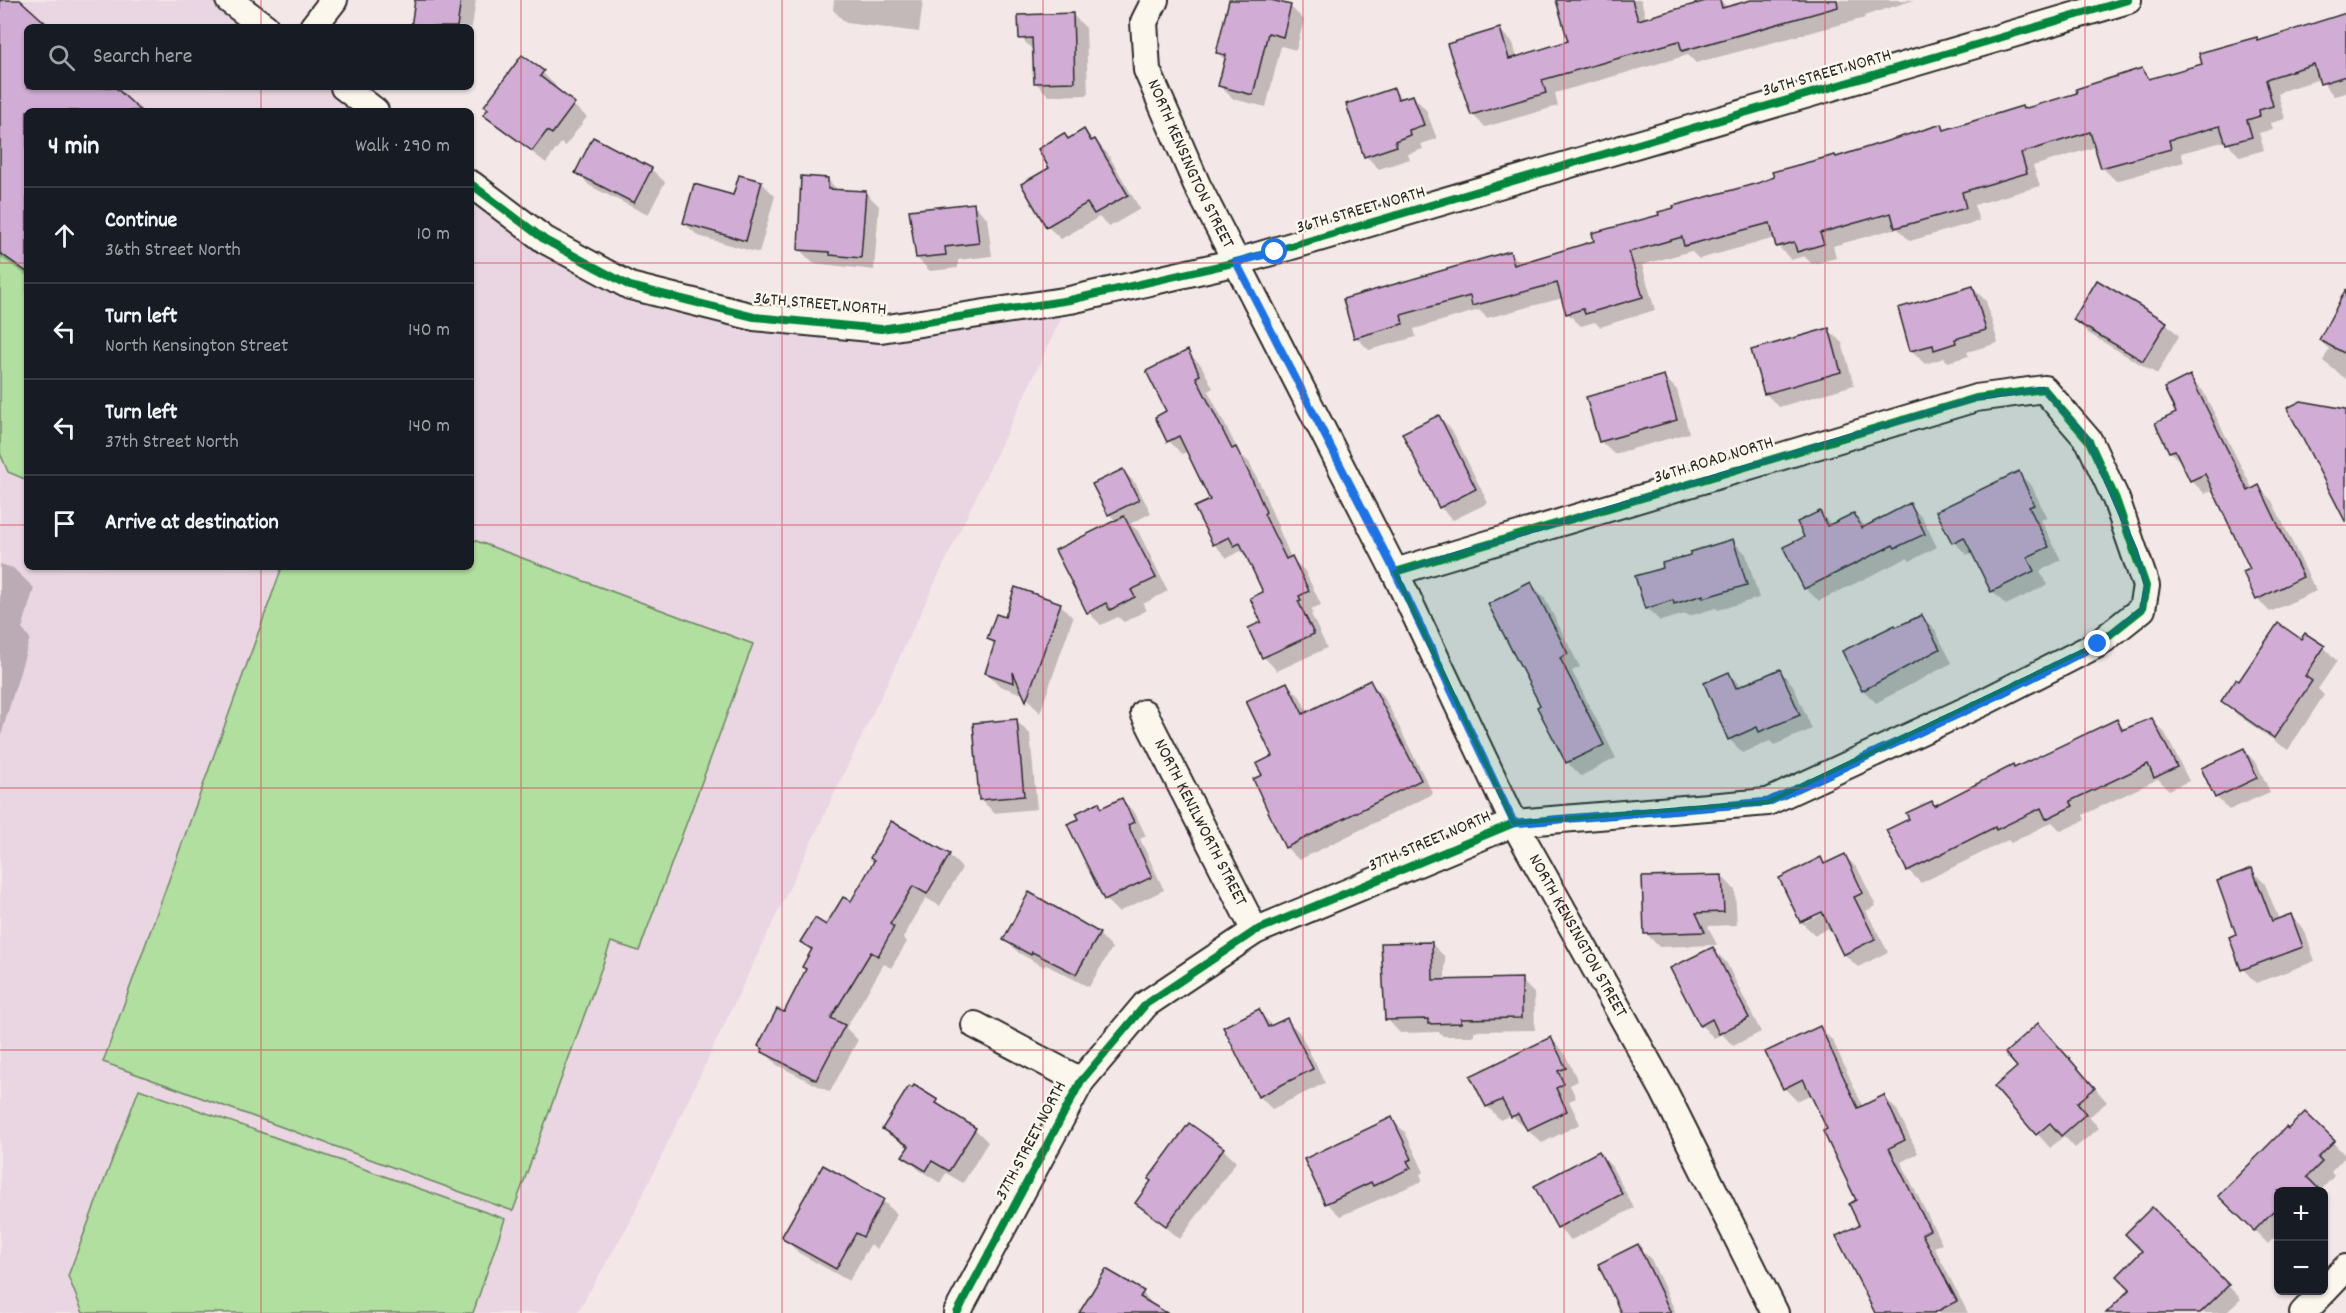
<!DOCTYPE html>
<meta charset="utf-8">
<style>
body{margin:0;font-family:Dekko,sans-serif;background:#242831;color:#f1f3f6}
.controls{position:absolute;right:18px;bottom:18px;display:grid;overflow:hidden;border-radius:9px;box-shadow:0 2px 4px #0004}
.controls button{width:54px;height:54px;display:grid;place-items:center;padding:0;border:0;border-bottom:2px solid #363941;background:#171b24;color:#f1f3f6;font:30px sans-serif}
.stop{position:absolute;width:18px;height:18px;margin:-14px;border:4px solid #1a73e8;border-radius:50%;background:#fff}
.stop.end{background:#1a73e8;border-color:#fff;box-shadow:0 2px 6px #0008}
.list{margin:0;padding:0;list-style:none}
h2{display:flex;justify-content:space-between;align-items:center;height:78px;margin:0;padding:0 24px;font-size:26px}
h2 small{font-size:20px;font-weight:400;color:#9ea1a6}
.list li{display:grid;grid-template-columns:39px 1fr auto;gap:18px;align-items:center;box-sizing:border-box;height:96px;padding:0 24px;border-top:2px solid #363941}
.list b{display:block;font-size:22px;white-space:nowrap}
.list p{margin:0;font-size:20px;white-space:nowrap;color:#9ea1a6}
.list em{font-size:20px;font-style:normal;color:#9ea1a6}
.icon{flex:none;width:33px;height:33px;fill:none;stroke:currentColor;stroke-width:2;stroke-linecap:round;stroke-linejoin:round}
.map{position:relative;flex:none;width:2346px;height:1313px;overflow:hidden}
.search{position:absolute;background:#171b24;box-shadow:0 2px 4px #0004;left:24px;top:24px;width:450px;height:66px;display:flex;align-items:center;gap:15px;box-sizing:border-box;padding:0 21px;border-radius:9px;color:#9ea1a6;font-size:22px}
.panel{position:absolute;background:#171b24;box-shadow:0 2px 4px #0004;left:24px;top:108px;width:450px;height:462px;border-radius:9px}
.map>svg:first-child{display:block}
.built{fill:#e9d6e2}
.green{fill:#b0df9f;stroke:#6e8565;stroke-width:1.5}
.shadow{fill:#0003;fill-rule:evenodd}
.building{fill:#d1acd5;stroke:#2b2b2b;stroke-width:1.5}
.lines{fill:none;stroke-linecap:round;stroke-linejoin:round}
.street-casing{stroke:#2b2b2b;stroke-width:30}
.street{stroke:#fbf7ec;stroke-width:26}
.cycleway-casing{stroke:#fbf7ec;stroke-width:11}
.cycleway{stroke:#00873e;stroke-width:8}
.route{stroke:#1a73e8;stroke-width:8}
.marked{fill:#0f766e;fill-opacity:0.2;stroke:#0f766e;stroke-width:4.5;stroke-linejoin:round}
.grid{fill:none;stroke:#d1495b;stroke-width:1.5;stroke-opacity:0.55}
.labels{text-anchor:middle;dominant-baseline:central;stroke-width:5;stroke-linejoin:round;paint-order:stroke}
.street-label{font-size:18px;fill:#2b2b2b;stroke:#fbf7ec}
</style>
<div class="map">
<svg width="2346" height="1313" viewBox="0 0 2346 1313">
<rect width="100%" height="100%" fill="#f3e8e7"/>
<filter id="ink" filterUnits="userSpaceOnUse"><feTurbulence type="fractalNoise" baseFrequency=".0167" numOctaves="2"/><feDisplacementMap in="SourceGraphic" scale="12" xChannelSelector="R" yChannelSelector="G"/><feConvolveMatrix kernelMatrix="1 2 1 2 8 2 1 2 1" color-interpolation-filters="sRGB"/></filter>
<g filter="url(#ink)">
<!-- built -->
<polygon class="built" points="0,0 225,0 261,27 27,27 27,87 341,87 373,111 27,111 27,567 471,567 471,185 630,286 881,329 1070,300 630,1222 577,1313 0,1313"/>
<!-- green -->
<g class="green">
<polygon points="0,253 27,272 27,480 8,472 0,453"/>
<polygon points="471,539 753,644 639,951 611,942 513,1211 103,1062 282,567 471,567"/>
<polygon points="139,1089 505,1219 473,1313 83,1313 68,1276"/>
</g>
<!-- shadow -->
<g class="shadow">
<polygon points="0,0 18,0 47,27 27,27 27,87 112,87 138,111 27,111 27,276 0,257"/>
<polygon points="416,0 476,0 471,33 471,27 412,27"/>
<polygon points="834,0 923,0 919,32 846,23 833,10"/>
<polygon points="1230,0 1265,0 1290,6 1304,20 1296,50 1281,46 1266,107 1233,99 1220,86 1226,61 1217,52"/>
<polygon points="1558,0 1641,0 1646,19 1714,0 1720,0 1728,8 1757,0 1914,0 1864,16 1865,18 1696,63 1688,55 1555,93 1558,106 1485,127 1472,114 1500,30 1513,43 1517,58 1570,42"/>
<polygon points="1072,14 1086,28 1088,95 1049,96 1036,83 1035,52 1021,38"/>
<polygon points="2346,15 2346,93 2334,96 2320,79 2282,91 2278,94 2285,119 2271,123 2273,129 2259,133 2264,150 2240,157 2226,141 2181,153 2184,162 2116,181 2102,167 2096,147 2033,166 2040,186 1974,205 1979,221 1910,241 1897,228 1833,246 1836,258 1812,264 1804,256 1791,260 1778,246 1775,238 1699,259 1691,251 1642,265 1655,310 1600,327 1595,322 1581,326 1567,313 1563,298 1487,318 1479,310 1414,329 1416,337 1369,350 1356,337 1510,253 1522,264 1596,242 1660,216 1942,126 1947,131 2024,111 2079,94 2142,70 2152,80 2204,65 2257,39 2260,42"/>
<polygon points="523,57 543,73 556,86 554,89 587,117 565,146 561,143 546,163 485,115"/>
<polygon points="1393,90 1403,99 1413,96 1426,110 1437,139 1421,144 1423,149 1408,154 1410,159 1379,169 1366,156"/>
<polygon points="1084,131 1108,154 1140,209 1109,227 1099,217 1061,239 1047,226 1051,168 1064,135 1069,140"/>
<polygon points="651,169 665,182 648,215 590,186 577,172"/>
<polygon points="740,177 762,183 775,196 759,253 698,236 684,223 735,197"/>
<polygon points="827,179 839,191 865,192 879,206 874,270 813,263 799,249"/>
<polygon points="973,204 987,218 992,256 958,260 958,268 930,271 917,258"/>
<polygon points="1973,288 1986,301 1998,343 1967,352 1969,356 1948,362 1944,358 1925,364 1911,350"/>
<polygon points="2346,300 2346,379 2323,361 2329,349 2320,340"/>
<polygon points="2075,320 2166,323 2179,336 2157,374 2088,333"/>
<polygon points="1828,329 1842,343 1854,385 1779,407 1765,393"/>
<polygon points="1187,352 1201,365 1213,388 1208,391 1240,454 1249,462 1262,488 1291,558 1305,571 1321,605 1311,609 1313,613 1311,614 1327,648 1277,671 1264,657 1250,629 1263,623 1265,593 1248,558 1241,551 1227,558 1214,544 1212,500 1188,451 1182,454 1169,441 1168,411"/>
<polygon points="1664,377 1677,390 1689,433 1614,454 1600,441"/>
<polygon points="2190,377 2203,391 2253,490 2259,487 2272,501 2316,591 2270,612 2257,599 2252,570 2214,489 2205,494 2191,480 2184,465 2170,452 2157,424 2178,414"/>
<polygon points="1439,417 1452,430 1488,503 1453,520 1440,507"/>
<polygon points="1123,470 1136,484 1151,513 1130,524 1138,531 1168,591 1143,604 1147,610 1124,622 1118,617 1101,625 1088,612 1117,522 1109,514"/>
<polygon points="2018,473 2032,486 2047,518 2041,520 2061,560 2040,571 2047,585 2006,605 1992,591 1973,552 1967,555 1954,542"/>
<polygon points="1910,505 1923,519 1937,547 1910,561 1907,558 1819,601 1805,588 1806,538 1820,513 1832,525 1854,514 1866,527"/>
<polygon points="1733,541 1746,554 1759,598 1718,610 1716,608 1689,616 1686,614 1660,621 1647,608 1665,569"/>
<polygon points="0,564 13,568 34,588 22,629 30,638 0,739"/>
<polygon points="1531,584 1544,597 1580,667 1572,671 1616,758 1581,776 1568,763 1539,707 1542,706"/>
<polygon points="1060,604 1073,618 1040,713 1025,695 1000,686 986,672 996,646 989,639 1005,619"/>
<polygon points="1922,616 1935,630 1952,663 1876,703 1863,690 1897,629"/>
<polygon points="2301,641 2324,647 2337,661 2318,689 2324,695 2288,750 2236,714 2223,701 2239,683"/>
<polygon points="1780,671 1793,685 1812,729 1774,745 1770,741 1743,753 1729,739 1729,674 1742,687"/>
<polygon points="1370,682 1383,695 1433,794 1299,860 1286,847 1264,776 1274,757 1287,683 1300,697 1308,713"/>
<polygon points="2152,720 2165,733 2189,781 2169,790 2158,779 2083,815 2085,820 2061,831 2052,822 2011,843 2008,840 1921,883 1908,870 1911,819 1931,802 1936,807 2013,767 2015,769 2116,721 2126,730"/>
<polygon points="1016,721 1030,734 1037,809 994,813 981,799"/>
<polygon points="2244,750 2257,764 2270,792 2229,810 2216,797"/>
<polygon points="1122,800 1135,813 1146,836 1140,839 1164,890 1118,912 1105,899 1081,820 1099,804 1103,809"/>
<polygon points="949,855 962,868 940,906 926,898 903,938 907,942 891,968 884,964 846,1028 858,1040 830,1092 777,1065 760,1046 784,1014 807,970 812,952 802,942 827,927 851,903"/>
<path d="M1845,856L1858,869L1876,906L1866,911L1888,952L1858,967L1844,954L1831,927L1815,935L1801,922L1781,879L1821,859L1826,865ZM1828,908L1829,910L1805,922V919Z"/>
<polygon points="2252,870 2265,884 2279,920 2291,916 2304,929 2315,961 2256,983 2243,969 2238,935"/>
<polygon points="1722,876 1735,890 1737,925 1708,926 1717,945 1659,947 1646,933"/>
<polygon points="1099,934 1112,948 1089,987 1046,965 1044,967 1019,953 1005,939"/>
<polygon points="1431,943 1445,957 1445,981 1521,980 1534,993 1535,1030 1474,1031 1474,1036 1443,1036 1439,1032 1400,1033 1387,1019"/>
<polygon points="1713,949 1726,962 1761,1032 1733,1046 1722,1034 1714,1038 1701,1025"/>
<polygon points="1258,1011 1273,1026 1286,1019 1300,1033 1325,1083 1272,1109 1259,1096"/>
<polygon points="1820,1028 1833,1041 1863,1107 1884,1097 1897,1110 1918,1153 1901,1162 1942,1244 1934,1247 1968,1313 1876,1313 1858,1201 1812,1094 1797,1101 1784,1088"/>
<polygon points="1551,1039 1564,1052 1578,1081 1570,1085 1576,1098 1569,1101 1580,1124 1542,1143 1511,1115 1500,1120 1487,1106"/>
<polygon points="2052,1039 2107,1102 2089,1117 2099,1128 2075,1148 2064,1136 2050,1148 1996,1087"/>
<polygon points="914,1087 975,1129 988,1142 963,1183 946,1173 940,1183 918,1169 904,1156 909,1149 884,1128"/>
<polygon points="2305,1114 2346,1156 2331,1172 2334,1176 2319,1192 2278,1192 2278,1233 2268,1244 2220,1196"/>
<polygon points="1391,1119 1405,1132 1424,1172 1420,1174 1423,1181 1340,1216 1327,1203"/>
<polygon points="1223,1149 1236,1162 1180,1239 1137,1203"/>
<polygon points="1599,1153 1612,1167 1634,1208 1571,1240 1558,1227"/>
<polygon points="824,1167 883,1201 897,1214 877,1249 870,1245 849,1281 799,1253 785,1239"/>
<polygon points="2152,1209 2241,1299 2226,1313 2108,1313 2132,1289 2144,1251"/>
<polygon points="1637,1246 1651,1259 1676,1313 1623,1313"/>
<polygon points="1143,1293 1160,1313 1082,1313"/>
</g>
<!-- building -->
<g class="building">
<polygon points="0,0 20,0 50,27 27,27 27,87 115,87 141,111 27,111 27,272 0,253"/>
<polygon points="415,0 461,0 457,27 411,27"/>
<polygon points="1229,0 1271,0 1291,5 1283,37 1268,33 1253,95 1218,86 1226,55 1216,53"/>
<polygon points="1556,0 1632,0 1638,20 1709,0 1720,0 1722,8 1751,0 1837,0 1838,7 1682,51 1679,41 1542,80 1546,93 1471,115 1447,44 1500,28 1509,59 1568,41"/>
<polygon points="1073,13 1075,82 1034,83 1032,38 1019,39 1018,15"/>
<polygon points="2346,13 2346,76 2320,84 2314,64 2269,78 2266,80 2273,106 2259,110 2260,116 2247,120 2252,137 2226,144 2220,126 2169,140 2171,149 2101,168 2090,132 2021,153 2027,173 1962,192 1966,208 1895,228 1891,213 1820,233 1824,244 1797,252 1794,242 1776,247 1770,223 1684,246 1682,237 1629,252 1643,297 1585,314 1583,309 1566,314 1557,283 1472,306 1470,296 1401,315 1403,324 1354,338 1343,299 1510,251 1514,265 1594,241 1592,233 1659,215 1658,212 1674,208 1673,206 1758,183 1774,177 1772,172 1835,155 1836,157 1942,124 1944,130 2022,106 2023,109 2077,93 2076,89 2142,68 2149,79 2202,64 2199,53 2257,37 2258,41"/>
<polygon points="522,55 544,71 540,76 575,103 552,134 547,131 532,151 483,115 488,109 484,106"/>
<polygon points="1394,88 1398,99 1413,95 1424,125 1409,130 1410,135 1395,141 1397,146 1364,157 1346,104"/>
<polygon points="1084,129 1091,141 1095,139 1128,195 1094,214 1087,203 1046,227 1021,184 1049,168 1038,149 1064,133 1068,139"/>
<polygon points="593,137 652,168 634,203 575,173"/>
<polygon points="739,175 762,181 746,241 683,223 694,184 733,195"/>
<polygon points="801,176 828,178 828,189 866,191 861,258 830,255 830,252 798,250"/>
<polygon points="974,203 979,243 945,247 946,255 916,258 909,210"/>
<polygon points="2097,280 2167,322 2143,361 2073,320"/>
<polygon points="1973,286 1986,330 1955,339 1956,343 1934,350 1933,345 1910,351 1898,308"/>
<polygon points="2346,289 2346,354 2319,340"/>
<polygon points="1829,328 1841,372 1764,394 1751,350"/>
<polygon points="1188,350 1200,375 1196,377 1232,449 1236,447 1249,473 1266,512 1264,514 1286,559 1292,556 1309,591 1299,596 1301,600 1298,601 1314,634 1262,658 1248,628 1261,622 1250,598 1263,592 1240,543 1234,546 1229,537 1213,545 1194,507 1210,500 1179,436 1167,442 1155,417 1166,411 1146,371"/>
<polygon points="1664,375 1677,420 1599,442 1586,397"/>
<polygon points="2190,375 2248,491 2259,485 2303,577 2256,600 2243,572 2250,569 2205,474 2190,481 2175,450 2169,452 2155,423 2176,413 2164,388"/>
<polygon points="2301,401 2346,409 2346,523 2287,408"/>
<polygon points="1439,415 1476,489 1439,508 1402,433"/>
<polygon points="1123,469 1139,500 1108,515 1092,484"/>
<polygon points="2019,471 2034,505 2029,507 2049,547 2027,557 2034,571 1991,592 1964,537 1952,543 1936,511"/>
<polygon points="1910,503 1925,534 1895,548 1893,545 1804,589 1783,547 1804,537 1797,522 1820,511 1827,526 1854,513 1862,528"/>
<polygon points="1124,516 1156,578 1131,590 1135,597 1110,610 1106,603 1087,613 1055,550"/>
<polygon points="1733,539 1747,585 1703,598 1703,595 1674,604 1673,600 1645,609 1635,576 1663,568 1662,563 1690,555 1690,552"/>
<polygon points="1531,582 1568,654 1560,658 1604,745 1566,763 1537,707 1540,705 1488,604"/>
<polygon points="1015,587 1061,603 1026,701 1013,672 1014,683 985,673 995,642 987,639 996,614 1005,617"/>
<polygon points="1922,615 1940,649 1862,691 1842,651 1895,625 1896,627"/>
<polygon points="2278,623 2301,639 2305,633 2325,646 2305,676 2312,681 2274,738 2221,701 2236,679 2239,681"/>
<polygon points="1780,669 1800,715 1759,732 1757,727 1728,740 1704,683 1729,672 1736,688"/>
<polygon points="1370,680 1421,780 1285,848 1253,779 1262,775 1256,764 1272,756 1246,701 1287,682 1303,714"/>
<polygon points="2152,718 2177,767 2154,778 2148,764 2070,801 2073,806 2046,819 2041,808 1996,830 1995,827 1907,871 1886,830 1909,819 1906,813 1932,801 1934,806 2013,765 2014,768 2117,719 2122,730"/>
<polygon points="1017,719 1024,796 979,800 973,723"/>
<polygon points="2244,748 2257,778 2215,798 2201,768"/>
<polygon points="1122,798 1134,822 1128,825 1152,877 1104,900 1067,824 1079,819 1076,813 1099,802 1101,808"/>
<polygon points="891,821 950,854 927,894 913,886 890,924 894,927 878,956 871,952 831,1018 845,1025 816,1080 762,1052 763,1049 758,1046 777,1009 784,1012 806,969 802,967 812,949 800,942 815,918 826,925 843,897 851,901 874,861 870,858"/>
<polygon points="1845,854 1863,893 1854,897 1875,939 1843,955 1822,912 1800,922 1779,878 1821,857 1824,864"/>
<polygon points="2252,868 2272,921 2291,914 2303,947 2241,970 2229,937 2236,934 2217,881"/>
<polygon points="1722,875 1724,912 1696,913 1705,932 1644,934 1642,877"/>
<polygon points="1029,892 1100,933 1076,974 1032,952 1031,955 1003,940"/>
<polygon points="1432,942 1433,980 1522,978 1522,1018 1461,1019 1461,1023 1428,1024 1428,1019 1385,1020 1381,943"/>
<polygon points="1713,947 1749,1018 1719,1034 1712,1019 1700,1026 1670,968"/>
<polygon points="1259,1009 1268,1027 1287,1018 1313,1069 1258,1097 1223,1027"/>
<polygon points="2038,1023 2095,1088 2077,1103 2086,1114 2061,1136 2050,1123 2036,1135 1994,1087 2017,1067 2005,1053"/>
<polygon points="1820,1026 1858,1108 1884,1095 1905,1140 1889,1148 1930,1230 1922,1234 1957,1301 1934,1313 1875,1313 1836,1236 1859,1225 1849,1204 1856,1200 1823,1131 1827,1129 1803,1079 1783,1089 1765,1052"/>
<polygon points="1551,1037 1566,1068 1558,1071 1564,1084 1556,1088 1567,1111 1527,1130 1518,1114 1511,1117 1502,1100 1486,1107 1470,1076"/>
<polygon points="914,1085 938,1100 936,1103 976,1128 949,1171 932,1161 926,1171 902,1156 909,1146 882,1129 909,1086 912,1088"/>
<polygon points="2305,1112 2335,1141 2318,1158 2322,1162 2307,1177 2321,1191 2278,1191 2278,1206 2254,1231 2218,1196 2286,1127 2288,1129"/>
<polygon points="1392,1117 1412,1159 1407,1161 1411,1168 1373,1186 1371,1182 1325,1204 1304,1159"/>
<polygon points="1189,1123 1224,1148 1166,1226 1135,1203 1151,1181 1148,1179"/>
<polygon points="1599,1151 1622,1194 1557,1228 1534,1186"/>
<polygon points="823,1165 884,1199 863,1237 856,1233 836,1269 784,1240 782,1236"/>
<polygon points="2152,1207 2229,1285 2200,1313 2106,1313 2130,1289 2117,1276 2142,1251 2125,1234"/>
<polygon points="1638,1244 1671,1313 1621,1313 1598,1264"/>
<polygon points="1106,1269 1144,1291 1140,1297 1167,1313 1079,1313"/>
</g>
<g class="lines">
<!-- street casing -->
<g class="street-casing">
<g id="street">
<polyline points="229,0 265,27"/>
<path id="s1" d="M1155,0L1144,22L1147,70L1197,185L1395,572L1514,823L1664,1091L1775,1313"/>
<polyline points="313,27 334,0"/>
<polyline points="344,87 375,111"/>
<polyline points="471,184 545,240 630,286 754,317 881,329 1070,300 1237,262 2128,0"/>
<path id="s2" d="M1144,713L1255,931"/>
<polyline points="975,1025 1081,1081"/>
<polyline points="957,1313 1081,1081 1146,1004 1255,931 1514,823 1768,802 1984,702 2098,644 2142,609 2146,586 2116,499 2089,441 2044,389 1976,398 1395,572"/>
<polyline points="2303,1313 2346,1268"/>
</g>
</g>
<!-- street -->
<use href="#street" class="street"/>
<!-- cycleway casing -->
<g class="cycleway-casing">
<g id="cycleway">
<polyline points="471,184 545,240 630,286 754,317 881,329 1070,300 1237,262 2128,0"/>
<polyline points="957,1313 1081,1081 1146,1004 1255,931 1514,823 1768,802 1984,702 2098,644 2142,609 2146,586 2116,499 2089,441 2044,389 1976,398 1395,572"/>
</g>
</g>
<!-- cycleway -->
<use href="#cycleway" class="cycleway"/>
</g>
</g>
<g class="lines" filter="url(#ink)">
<!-- route -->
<polyline class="route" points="1275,252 1236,262 1395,572 1514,823 1768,802 1984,702 2098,644"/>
</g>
<!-- marked area -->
<path class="marked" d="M2044,389L2089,441L2136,551L2146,586L2142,609L2098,644L1768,802L1514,823L1395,572L1976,398Z"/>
<!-- grid -->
<path class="grid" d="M261,0V27M521,0V1313M782,0V1313M1043,0V1313M1303,0V1313M1564,0V1313M1825,0V1313M2085,0V1313M261,87V111M0,263H27M471,263H2346M0,525H27M471,525H2346M261,567V1313M0,788H2346M0,1050H2346"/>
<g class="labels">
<!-- street labels -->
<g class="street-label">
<text transform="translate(1827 74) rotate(-16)">36TH STREET NORTH</text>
<text stroke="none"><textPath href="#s1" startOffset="176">NORTH KENSINGTON STREET</textPath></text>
<text transform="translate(1361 211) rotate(-16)">36TH STREET NORTH</text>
<text transform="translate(820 305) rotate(5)">36TH STREET NORTH</text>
<text transform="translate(1714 461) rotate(-17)">36TH ROAD NORTH</text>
<text stroke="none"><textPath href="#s2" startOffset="123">NORTH KENILWORTH STREET</textPath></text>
<text transform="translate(1430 842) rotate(-23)">37TH STREET NORTH</text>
<text stroke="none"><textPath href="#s1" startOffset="1040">NORTH KENSINGTON STREET</textPath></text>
<text transform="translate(1032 1141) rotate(-62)">37TH STREET NORTH</text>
</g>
</g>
</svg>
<div class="controls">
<button>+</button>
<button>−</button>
</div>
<div class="stop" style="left:1275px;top:252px"></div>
<div class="stop end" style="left:2098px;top:644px"></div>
<div class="search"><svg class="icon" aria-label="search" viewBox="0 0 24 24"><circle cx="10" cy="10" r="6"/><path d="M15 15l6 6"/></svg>Search here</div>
<section class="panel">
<h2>4 min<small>Walk · 290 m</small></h2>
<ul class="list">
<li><svg class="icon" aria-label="ahead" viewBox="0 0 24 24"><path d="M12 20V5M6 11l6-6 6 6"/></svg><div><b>Continue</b><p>36th Street North</p></div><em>10 m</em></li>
<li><svg class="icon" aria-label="left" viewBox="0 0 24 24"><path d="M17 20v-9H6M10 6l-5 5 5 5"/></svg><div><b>Turn left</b><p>North Kensington Street</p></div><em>140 m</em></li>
<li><svg class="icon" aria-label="left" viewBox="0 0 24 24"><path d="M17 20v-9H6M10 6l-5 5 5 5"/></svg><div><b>Turn left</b><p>37th Street North</p></div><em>140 m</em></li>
<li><svg class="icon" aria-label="arrive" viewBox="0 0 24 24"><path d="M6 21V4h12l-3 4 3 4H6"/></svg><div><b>Arrive at destination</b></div></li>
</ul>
</section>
</div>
